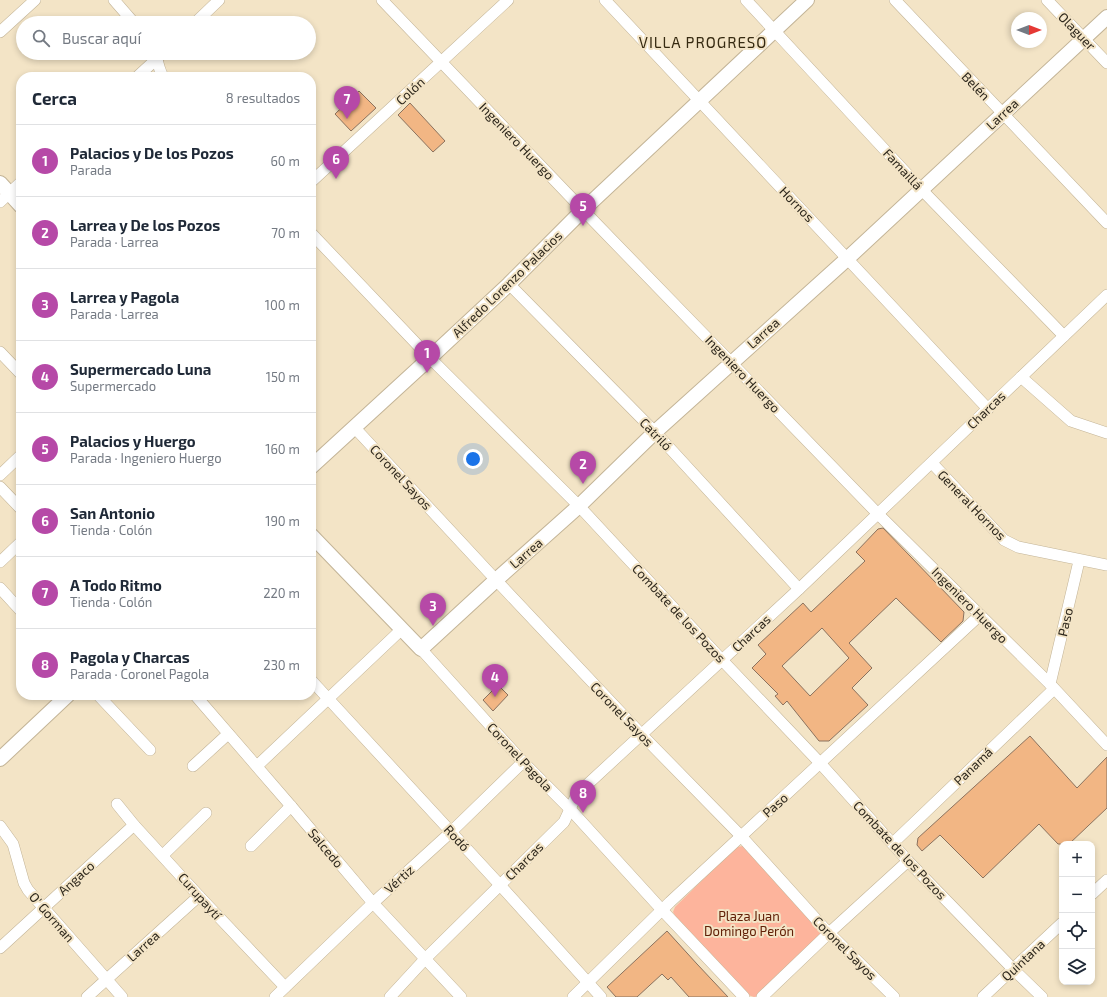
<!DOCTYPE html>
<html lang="es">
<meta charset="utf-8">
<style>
body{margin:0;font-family:"Exo 2",sans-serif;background:#f6f6f7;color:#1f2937}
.controls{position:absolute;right:12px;bottom:12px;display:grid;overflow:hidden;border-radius:8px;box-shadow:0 2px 6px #0003}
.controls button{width:36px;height:36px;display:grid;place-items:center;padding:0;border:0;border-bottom:1px solid #e0e1e3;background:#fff;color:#1f2937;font:20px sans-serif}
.compass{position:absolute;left:1011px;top:12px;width:36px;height:36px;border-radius:50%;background:#fff;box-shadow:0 2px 6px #0003;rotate:90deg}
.you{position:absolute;left:473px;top:459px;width:14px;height:14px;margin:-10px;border:3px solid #fff;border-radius:50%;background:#1a73e8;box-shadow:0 0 0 6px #1a73e833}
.badge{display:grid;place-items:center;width:26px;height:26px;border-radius:50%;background:#b649a7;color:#fff;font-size:13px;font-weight:700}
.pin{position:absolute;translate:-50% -33px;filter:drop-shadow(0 1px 2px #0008)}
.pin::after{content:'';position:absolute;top:21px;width:14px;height:12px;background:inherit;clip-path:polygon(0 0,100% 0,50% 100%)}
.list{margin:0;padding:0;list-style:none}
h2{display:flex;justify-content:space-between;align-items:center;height:52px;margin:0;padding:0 16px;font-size:17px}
h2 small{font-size:13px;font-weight:400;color:#747a83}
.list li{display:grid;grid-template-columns:26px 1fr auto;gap:12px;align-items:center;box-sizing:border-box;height:72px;padding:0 16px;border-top:1px solid #e0e1e3}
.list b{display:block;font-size:15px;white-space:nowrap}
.list p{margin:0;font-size:13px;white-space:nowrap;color:#747a83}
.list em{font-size:13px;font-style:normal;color:#747a83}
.icon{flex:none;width:22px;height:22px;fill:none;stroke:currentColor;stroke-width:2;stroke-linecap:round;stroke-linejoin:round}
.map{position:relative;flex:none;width:1107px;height:997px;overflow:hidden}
.search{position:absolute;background:#fff;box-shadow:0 2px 6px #0003;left:16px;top:16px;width:300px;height:44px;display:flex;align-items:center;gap:10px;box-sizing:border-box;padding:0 14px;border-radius:22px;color:#747a83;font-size:15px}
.panel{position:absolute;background:#fff;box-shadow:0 2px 6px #0003;left:16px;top:72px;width:300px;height:628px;border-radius:16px}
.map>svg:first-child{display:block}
.green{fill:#fdb49c}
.building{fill:#f2b684;stroke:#8b725e;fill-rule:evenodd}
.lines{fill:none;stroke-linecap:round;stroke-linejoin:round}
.minor-casing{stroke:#c3b497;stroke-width:12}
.tertiary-casing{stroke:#c3b497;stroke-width:16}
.minor{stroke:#fff;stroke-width:11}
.tertiary{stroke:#fff;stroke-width:14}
.labels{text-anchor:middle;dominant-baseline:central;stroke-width:4;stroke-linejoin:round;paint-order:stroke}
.street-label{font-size:13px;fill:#2e281d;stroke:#f3e4c6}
.park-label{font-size:13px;fill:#612007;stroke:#f3e4c6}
.quarter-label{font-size:15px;letter-spacing:1px;fill:#362a11;stroke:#f3e4c6}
</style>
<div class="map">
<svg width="1107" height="997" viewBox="0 0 1107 997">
<rect width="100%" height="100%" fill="#f3e4c6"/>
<!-- green -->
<polygon class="green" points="743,846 823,933 760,996 754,997 748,995 677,919 673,912 675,907 736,847"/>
<!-- building -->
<g class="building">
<polygon points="359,91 376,108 351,131 335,114"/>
<polygon points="410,103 445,141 433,152 398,115"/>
<path d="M883,528L964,612L963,621L941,642L896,598L849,643L872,668L852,688L868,705L829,741H819L787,701L783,705L775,696L778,694L752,668L766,654L758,645L803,603L811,612L865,561L856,552L878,529ZM822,628L849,658L810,696L782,666Z"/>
<polygon points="498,685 508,695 493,711 483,700"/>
<polygon points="1030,736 1077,788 1107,757 1107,808 1069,844 1058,844 1039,824 983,878 940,835 922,851 917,845 918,838"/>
<polygon points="667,931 697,964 728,997 689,997 671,977 668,980 662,974 637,997 616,997 607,987"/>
</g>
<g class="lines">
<!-- minor casing -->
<g class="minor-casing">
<g id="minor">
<polyline points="114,0 134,23"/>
<polyline points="382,0 583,210 878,514 1050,684 1107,745"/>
<path d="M605,0C732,137 861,272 988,409"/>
<polyline points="746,0 921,189 1064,336"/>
<polyline points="895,0 1107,223"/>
<polyline points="1047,0 1107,63"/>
<polyline points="195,23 219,0"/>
<polyline points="0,32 35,0"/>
<polyline points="155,53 160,70 163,77"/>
<polyline points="137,77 163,53"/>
<polyline points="311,182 508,0"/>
<polyline points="0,202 21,182"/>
<polyline points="311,233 430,358 579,506 722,660 820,763 908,861 1013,969 1042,997"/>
<polyline points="509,284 655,432 799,589"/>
<polyline points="0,352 21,374"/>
<polyline points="1021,377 1071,421 1107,433"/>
<polyline points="354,427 496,580 642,735 741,836 824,928 894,997"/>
<polyline points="932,463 1004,540 1018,547 1107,565"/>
<polyline points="0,475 21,455"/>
<polyline points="0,487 21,509"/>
<polyline points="0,562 21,542"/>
<polyline points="0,588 21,611"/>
<polyline points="421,649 523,762 570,809 662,910 744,997"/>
<polyline points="311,680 500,885 601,997"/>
<polyline points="1050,684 1079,561"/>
<polyline points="98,695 150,750"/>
<polyline points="195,695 291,806 373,903 461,997"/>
<polyline points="193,766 228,734"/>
<polyline points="257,766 402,629"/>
<polyline points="117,804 134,825 199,896 285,987"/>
<polyline points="0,826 13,844 24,883 28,890 122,997"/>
<polyline points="893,843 1054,689"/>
<polyline points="251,846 291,806"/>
<polyline points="163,855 206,813"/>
<polyline points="1092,894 1107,880"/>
<polyline points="0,948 134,825"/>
<polyline points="87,997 199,896"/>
<polyline points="275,997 373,903 451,832 523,762"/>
<polyline points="390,997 425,959 564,822 577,794 799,589 1107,295"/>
<polyline points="573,997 670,902 980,615"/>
<polyline points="762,997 829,933 908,861"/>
<polyline points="983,997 1062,923"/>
</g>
</g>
<!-- tertiary casing -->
<g class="tertiary-casing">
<g id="tertiary">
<polyline points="0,183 21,206"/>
<polyline points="311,467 419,368 509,284 583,210 807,0"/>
<polyline points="311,535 421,649 496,580 579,506 655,432 848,258 1107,17"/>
<polyline points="0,759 68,695"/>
</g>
</g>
<!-- minor -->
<use href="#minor" class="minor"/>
<!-- tertiary -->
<use href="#tertiary" class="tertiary"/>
</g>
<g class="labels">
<!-- street labels -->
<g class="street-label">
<text transform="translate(1077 31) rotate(46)">Olaguer</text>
<text transform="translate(976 86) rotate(46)">Belén</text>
<text transform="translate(410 91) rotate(-43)">Colón</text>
<text transform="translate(1002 114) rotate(-43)">Larrea</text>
<text transform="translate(517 141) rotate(46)">Ingeniero Huergo</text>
<text transform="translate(903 169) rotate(47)">Famaillá</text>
<text transform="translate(797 204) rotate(46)">Hornos</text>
<text transform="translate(507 284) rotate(-44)">Alfredo Lorenzo Palacios</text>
<text transform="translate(763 333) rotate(-42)">Larrea</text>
<text transform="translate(743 374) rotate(46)">Ingeniero Huergo</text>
<text transform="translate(986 410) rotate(-44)">Charcas</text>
<text transform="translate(656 434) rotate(46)">Catriló</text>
<text transform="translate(401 477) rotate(47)">Coronel Sayos</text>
<text transform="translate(972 505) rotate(46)">General Hornos</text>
<text transform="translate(526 553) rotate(-41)">Larrea</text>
<text transform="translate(970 605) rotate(45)">Ingeniero Huergo</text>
<text transform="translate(679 613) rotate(47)">Combate de los Pozos</text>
<text transform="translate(1065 622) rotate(-77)">Paso</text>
<text transform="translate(751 633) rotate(-43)">Charcas</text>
<text transform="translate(622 714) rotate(46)">Coronel Sayos</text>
<text transform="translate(520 757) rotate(47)">Coronel Pagola</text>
<text transform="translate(973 766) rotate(-44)">Panamá</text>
<text transform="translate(775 805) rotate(-42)">Paso</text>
<text transform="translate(457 838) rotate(47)">Rodó</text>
<text transform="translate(326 848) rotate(50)">Salcedo</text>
<text transform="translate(900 850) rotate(47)">Combate de los Pozos</text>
<text transform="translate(524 861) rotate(-45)">Charcas</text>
<text transform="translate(76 878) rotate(-42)">Angaco</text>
<text transform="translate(399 879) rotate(-42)">Vértiz</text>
<text transform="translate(200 896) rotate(48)">Curupaytí</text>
<text transform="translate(52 917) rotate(49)">O' Gorman</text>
<text transform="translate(143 946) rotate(-42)">Larrea</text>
<text transform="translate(845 948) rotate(45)">Coronel Sayos</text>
<text transform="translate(1023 960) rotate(-43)">Quintana</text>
</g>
<!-- park labels -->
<g class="park-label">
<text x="749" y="916">Plaza Juan<tspan x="749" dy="15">Domingo Perón</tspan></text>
</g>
<!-- quarter labels -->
<g class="quarter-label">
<text x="703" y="42">VILLA PROGRESO</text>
</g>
</g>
</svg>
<div class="controls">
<button>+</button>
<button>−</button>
<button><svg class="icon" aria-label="locate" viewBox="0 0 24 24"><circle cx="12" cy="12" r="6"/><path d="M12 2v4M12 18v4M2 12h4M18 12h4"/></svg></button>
<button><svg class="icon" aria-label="layers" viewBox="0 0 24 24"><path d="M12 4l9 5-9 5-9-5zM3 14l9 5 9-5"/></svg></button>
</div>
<svg class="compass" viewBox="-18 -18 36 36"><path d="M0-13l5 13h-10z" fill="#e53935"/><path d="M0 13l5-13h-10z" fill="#747a83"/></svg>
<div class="you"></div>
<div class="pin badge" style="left:427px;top:373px">1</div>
<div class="pin badge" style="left:583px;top:484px">2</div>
<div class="pin badge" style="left:433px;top:626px">3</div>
<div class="pin badge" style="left:495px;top:697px">4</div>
<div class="pin badge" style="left:583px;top:226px">5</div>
<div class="pin badge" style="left:336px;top:179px">6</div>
<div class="pin badge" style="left:347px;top:119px">7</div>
<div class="pin badge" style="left:583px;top:813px">8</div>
<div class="search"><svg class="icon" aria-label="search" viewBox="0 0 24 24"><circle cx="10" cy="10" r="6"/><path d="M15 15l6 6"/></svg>Buscar aquí</div>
<section class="panel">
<h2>Cerca<small>8 resultados</small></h2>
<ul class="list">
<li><span class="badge">1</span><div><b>Palacios y De los Pozos</b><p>Parada</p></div><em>60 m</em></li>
<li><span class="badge">2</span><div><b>Larrea y De los Pozos</b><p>Parada · Larrea</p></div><em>70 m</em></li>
<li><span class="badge">3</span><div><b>Larrea y Pagola</b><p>Parada · Larrea</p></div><em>100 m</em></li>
<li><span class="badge">4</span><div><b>Supermercado Luna</b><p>Supermercado</p></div><em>150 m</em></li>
<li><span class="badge">5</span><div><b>Palacios y Huergo</b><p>Parada · Ingeniero Huergo</p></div><em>160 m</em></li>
<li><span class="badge">6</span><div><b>San Antonio</b><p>Tienda · Colón</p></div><em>190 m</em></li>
<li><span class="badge">7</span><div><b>A Todo Ritmo</b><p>Tienda · Colón</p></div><em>220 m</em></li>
<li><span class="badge">8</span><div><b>Pagola y Charcas</b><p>Parada · Coronel Pagola</p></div><em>230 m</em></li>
</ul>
</section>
</div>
